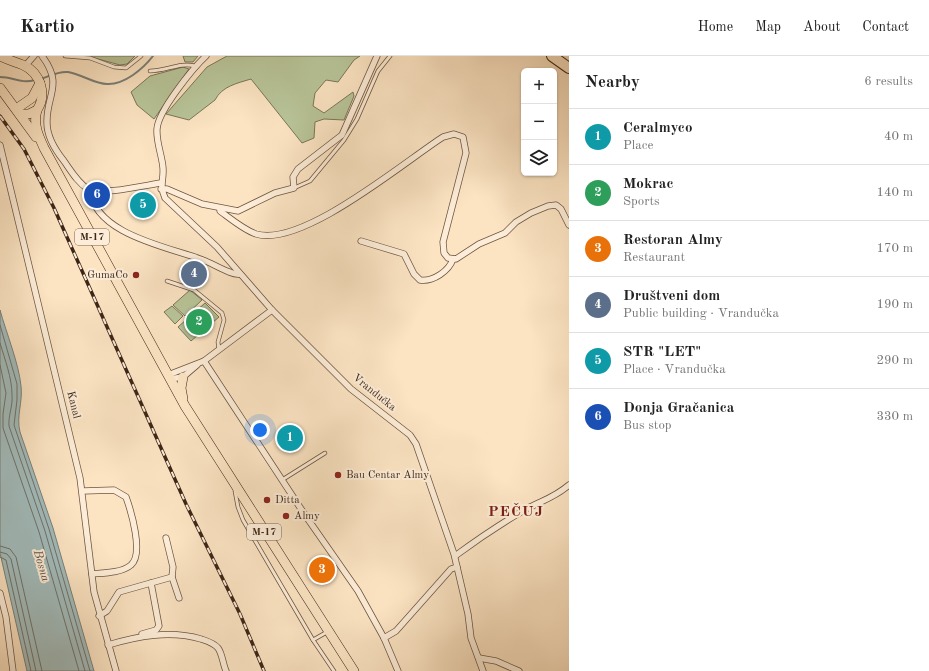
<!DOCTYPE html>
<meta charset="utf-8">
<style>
body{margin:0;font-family:"Old Standard TT",serif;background:#f2f2f2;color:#222}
.controls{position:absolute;right:12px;top:12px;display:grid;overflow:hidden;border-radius:6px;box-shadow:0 1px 3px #0004}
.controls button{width:36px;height:36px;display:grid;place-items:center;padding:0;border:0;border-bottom:1px solid #e0e0e0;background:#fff;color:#222;font:20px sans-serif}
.you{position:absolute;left:260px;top:374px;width:14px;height:14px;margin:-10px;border:3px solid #fff;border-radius:50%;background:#1a73e8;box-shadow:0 0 0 6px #1a73e833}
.badge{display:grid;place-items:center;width:26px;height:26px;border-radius:50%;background:#0b8043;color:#fff;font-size:13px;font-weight:700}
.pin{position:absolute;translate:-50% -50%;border:2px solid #fff;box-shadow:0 1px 4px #0006}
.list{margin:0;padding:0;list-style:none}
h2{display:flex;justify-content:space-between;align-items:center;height:52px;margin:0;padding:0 16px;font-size:17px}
h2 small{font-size:13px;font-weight:400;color:#767676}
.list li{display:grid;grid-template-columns:26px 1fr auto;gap:12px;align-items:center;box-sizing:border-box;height:56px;padding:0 16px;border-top:1px solid #e0e0e0}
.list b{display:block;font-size:15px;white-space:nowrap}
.list p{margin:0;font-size:13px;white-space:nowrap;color:#767676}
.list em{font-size:13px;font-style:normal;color:#767676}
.icon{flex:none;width:22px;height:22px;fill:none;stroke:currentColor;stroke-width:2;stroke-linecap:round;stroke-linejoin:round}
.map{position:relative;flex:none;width:569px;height:615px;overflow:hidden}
header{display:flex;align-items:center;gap:24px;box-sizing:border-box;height:56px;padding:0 20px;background:#fff;border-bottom:1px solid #e0e0e0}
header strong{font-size:19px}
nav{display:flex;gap:22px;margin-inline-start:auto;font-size:14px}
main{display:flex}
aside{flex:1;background:#fff}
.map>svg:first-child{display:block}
.green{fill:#b8c599;stroke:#7a7658}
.water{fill:#a2bcbc;stroke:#7a807a}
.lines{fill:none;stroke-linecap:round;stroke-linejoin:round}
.shore{stroke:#70716a;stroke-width:1}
.stream{stroke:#7a807a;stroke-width:2}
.lane-casing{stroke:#6d5642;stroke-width:4.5}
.street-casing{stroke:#6d5642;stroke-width:7}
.primary-casing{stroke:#3d2617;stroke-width:10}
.highway-casing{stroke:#3d2617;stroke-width:12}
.lane{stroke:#fdedd8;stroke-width:3}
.street{stroke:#fdedd8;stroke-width:5.5}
.primary{stroke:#fce4c3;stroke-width:9}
.highway{stroke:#fce4c3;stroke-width:10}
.rail-casing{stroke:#3d2617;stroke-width:3.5}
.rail{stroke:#fdedd8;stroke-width:2;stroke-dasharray:6;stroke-linecap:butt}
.poi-dot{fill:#8f2418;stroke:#fdedd8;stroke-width:1.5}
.labels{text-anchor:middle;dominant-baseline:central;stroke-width:4;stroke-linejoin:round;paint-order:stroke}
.shield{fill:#fdedd8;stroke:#776251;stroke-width:1}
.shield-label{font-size:10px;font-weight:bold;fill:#3d2617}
.poi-label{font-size:11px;fill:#3d2617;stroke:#fdedd8;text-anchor:start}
.street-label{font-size:11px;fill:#3d2617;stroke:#fdedd8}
.water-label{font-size:12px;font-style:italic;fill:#5b5349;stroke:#fdedd8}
.district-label{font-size:15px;font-weight:bold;letter-spacing:1px;fill:#7a1f14;stroke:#fdedd8}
</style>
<header>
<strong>Kartio</strong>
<nav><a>Home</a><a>Map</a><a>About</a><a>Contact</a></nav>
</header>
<main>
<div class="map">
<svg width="569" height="615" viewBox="0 0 569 615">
<rect width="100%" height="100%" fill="#fce4c3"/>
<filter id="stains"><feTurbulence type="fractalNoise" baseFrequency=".005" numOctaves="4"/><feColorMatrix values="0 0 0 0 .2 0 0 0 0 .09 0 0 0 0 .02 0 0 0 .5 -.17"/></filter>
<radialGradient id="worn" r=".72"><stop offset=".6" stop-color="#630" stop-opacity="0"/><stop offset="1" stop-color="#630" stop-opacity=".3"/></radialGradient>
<!-- green -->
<g class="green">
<polygon points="87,0 135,0 127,8 120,9"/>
<polygon points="183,0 198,0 193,6 185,6"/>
<path d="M227,0H360L354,4L338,26L326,24L315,37L313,50L324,57L353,36L354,40L344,64L324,63L315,66L314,82L302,87L251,23C238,27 222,30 215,44L189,64L166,58L207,11Z"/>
<polygon points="183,11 189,13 154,63 137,49 131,36 150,20"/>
<polygon points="190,234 202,244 185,260 173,249"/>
<polygon points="205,247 219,261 191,285 178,271"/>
<polygon points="172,250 183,260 175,268 164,256"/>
</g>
<!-- water -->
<path class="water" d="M0,254C6,276 19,308 21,330C23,346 16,360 20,376L53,472L94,615H27L0,497Z"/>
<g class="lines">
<!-- shore -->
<g class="shore">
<polyline points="0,269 17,328 17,344 14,369 49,473 90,615"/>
<path d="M0,287C5,304 12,322 12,339C13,350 8,360 9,370L45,475L85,615"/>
<polyline points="0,309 6,337 3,358 3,372 39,476 79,615"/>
<polyline points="0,490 10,493 16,501 42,615"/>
<polyline points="0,496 7,498 11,503 36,615"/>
<polyline points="0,501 6,504 31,615"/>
</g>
<!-- stream -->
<g class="stream">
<path d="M0,21C14,21 20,28 35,24"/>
<path d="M41,23C50,20 58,15 68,16C81,18 95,28 107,28C124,29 143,13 153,0"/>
</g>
<!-- lane casing -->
<g class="lane-casing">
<g id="lane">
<polyline points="65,0 90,2 114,11 126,12 141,0"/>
<path d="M150,15C166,15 180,6 195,10"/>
<polyline points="294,132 310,125 344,84 357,63 378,15 390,0"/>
<polyline points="167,225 194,234 222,257 224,264 218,286 219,294"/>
<polyline points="282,424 325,397"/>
<polyline points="235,435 238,451 243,464 313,584 334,615"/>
<polyline points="313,584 327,576"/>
</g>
</g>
<!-- street casing -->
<g class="street-casing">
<g id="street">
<path d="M42,0C64,29 46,39 47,67C47,81 56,95 64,105C71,115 78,127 88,133C101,140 146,129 161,127"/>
<path d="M206,0C193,12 158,55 157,73C156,86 162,99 163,112C164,125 159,128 165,142L217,191L272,254L351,333L410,379L416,388L454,498L468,558L471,582L483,615"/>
<polyline points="25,10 34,0"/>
<polyline points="0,89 80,422 94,536 116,615"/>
<polyline points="161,133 167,133 202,148 238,155 275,137 294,132 293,121 298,113 342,79 377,0"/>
<path d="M90,134C95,179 169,191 203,204C212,207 232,220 240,218"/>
<path d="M220,153V155C231,163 244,174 256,178C302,192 404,106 443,81L454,78L463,81L466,97L443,186L444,197L448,202L456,203L479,188L505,177L516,166L531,157L548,150L556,149L561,153L569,169"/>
<path d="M361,185L404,198L414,218L420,224C433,226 449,215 453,203"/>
<polyline points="204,305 305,459 358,535 384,582 398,615"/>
<polyline points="168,319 204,305 272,254"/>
<polyline points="170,323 183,321 197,309"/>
<path d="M83,435L114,434L126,441C131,455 144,498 131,509C122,517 103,517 92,518"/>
<polyline points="166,482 173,511 172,521 179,542"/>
<path d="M455,500C478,483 502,467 526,453C543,444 554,442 569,429"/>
<polyline points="0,537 6,561 13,615"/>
<polyline points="99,560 107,555 119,536 172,521"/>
<polyline points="142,578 156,574 159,570 151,527"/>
<polyline points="384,582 396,575 451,513 457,511"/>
<path d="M108,589C138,580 170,574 201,583C207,585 214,587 218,592C222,597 223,608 226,615"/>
<polyline points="479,602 496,605 519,615"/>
</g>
</g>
<!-- primary casing -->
<g class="primary-casing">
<g id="primary">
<path d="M0,0C8,4 16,6 23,9C41,17 47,39 37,54L29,58H20"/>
<polyline points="0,32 36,81"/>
<polyline points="16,53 32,42 40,27"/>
<path d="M37,54C33,68 38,79 44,92L185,350L354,615"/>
<polyline points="183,343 181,332 183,321"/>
</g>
</g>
<!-- highway casing -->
<g class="highway-casing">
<polyline id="highway" points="552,0 569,12"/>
</g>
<!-- lane -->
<use href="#lane" class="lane"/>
<!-- street -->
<use href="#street" class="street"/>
<!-- primary -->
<use href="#primary" class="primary"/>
<!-- highway -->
<use href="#highway" class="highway"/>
<!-- rail casing -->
<g class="rail-casing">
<polyline id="rail" points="0,60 24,93 54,152 186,448 240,558 264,615"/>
</g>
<!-- rail -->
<use href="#rail" class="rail"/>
</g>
<!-- markers -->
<g class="poi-dot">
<circle cx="136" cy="219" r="4"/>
<circle cx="338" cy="419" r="4"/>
<circle cx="267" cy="444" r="4"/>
<circle cx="286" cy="460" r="4"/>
</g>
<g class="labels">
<!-- shield labels -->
<g class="shield">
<rect x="75" y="173" width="34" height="16" rx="3"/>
<rect x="247" y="468" width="34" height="16" rx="3"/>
</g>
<g class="shield-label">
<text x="92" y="181">M-17</text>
<text x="264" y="476">M-17</text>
</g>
<!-- poi labels -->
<g class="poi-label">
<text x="128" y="219" text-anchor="end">GumaCo</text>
<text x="346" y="419">Bau Centar Almy</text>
<text x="275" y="444">Ditta</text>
<text x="294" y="460">Almy</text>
</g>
<!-- street labels -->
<g class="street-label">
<text transform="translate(374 337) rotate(39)">Vrandučka</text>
<text transform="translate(73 349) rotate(76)">Kanal</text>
</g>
<!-- water labels -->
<g class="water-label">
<text transform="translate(41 510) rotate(74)">Bosna</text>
</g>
<!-- district labels -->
<g class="district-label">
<text x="516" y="456">PEČUJ</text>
</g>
</g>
<rect width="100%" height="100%" filter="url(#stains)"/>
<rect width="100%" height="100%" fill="url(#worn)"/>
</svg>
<div class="controls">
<button>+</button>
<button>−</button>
<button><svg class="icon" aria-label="layers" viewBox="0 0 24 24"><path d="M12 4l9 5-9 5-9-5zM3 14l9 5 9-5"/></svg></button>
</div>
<div class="you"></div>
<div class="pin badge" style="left:290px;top:382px;background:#0f9aa8">1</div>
<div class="pin badge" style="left:199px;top:266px;background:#2e9e5b">2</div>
<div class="pin badge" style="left:322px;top:514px;background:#e8710a">3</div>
<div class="pin badge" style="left:194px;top:218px;background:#5c6f8a">4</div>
<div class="pin badge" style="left:143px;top:149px;background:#0f9aa8">5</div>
<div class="pin badge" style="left:97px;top:139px;background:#1a4fb4">6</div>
</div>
<aside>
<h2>Nearby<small>6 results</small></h2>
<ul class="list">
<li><span class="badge" style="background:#0f9aa8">1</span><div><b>Ceralmyco</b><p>Place</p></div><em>40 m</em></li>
<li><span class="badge" style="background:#2e9e5b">2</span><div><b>Mokrac</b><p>Sports</p></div><em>140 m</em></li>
<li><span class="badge" style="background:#e8710a">3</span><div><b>Restoran Almy</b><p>Restaurant</p></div><em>170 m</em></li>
<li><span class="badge" style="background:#5c6f8a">4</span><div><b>Društveni dom</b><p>Public building · Vrandučka</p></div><em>190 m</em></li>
<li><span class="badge" style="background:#0f9aa8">5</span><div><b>STR &quot;LET&quot;</b><p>Place · Vrandučka</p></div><em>290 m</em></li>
<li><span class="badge" style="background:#1a4fb4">6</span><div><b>Donja Gračanica</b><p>Bus stop</p></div><em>330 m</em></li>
</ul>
</aside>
</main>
